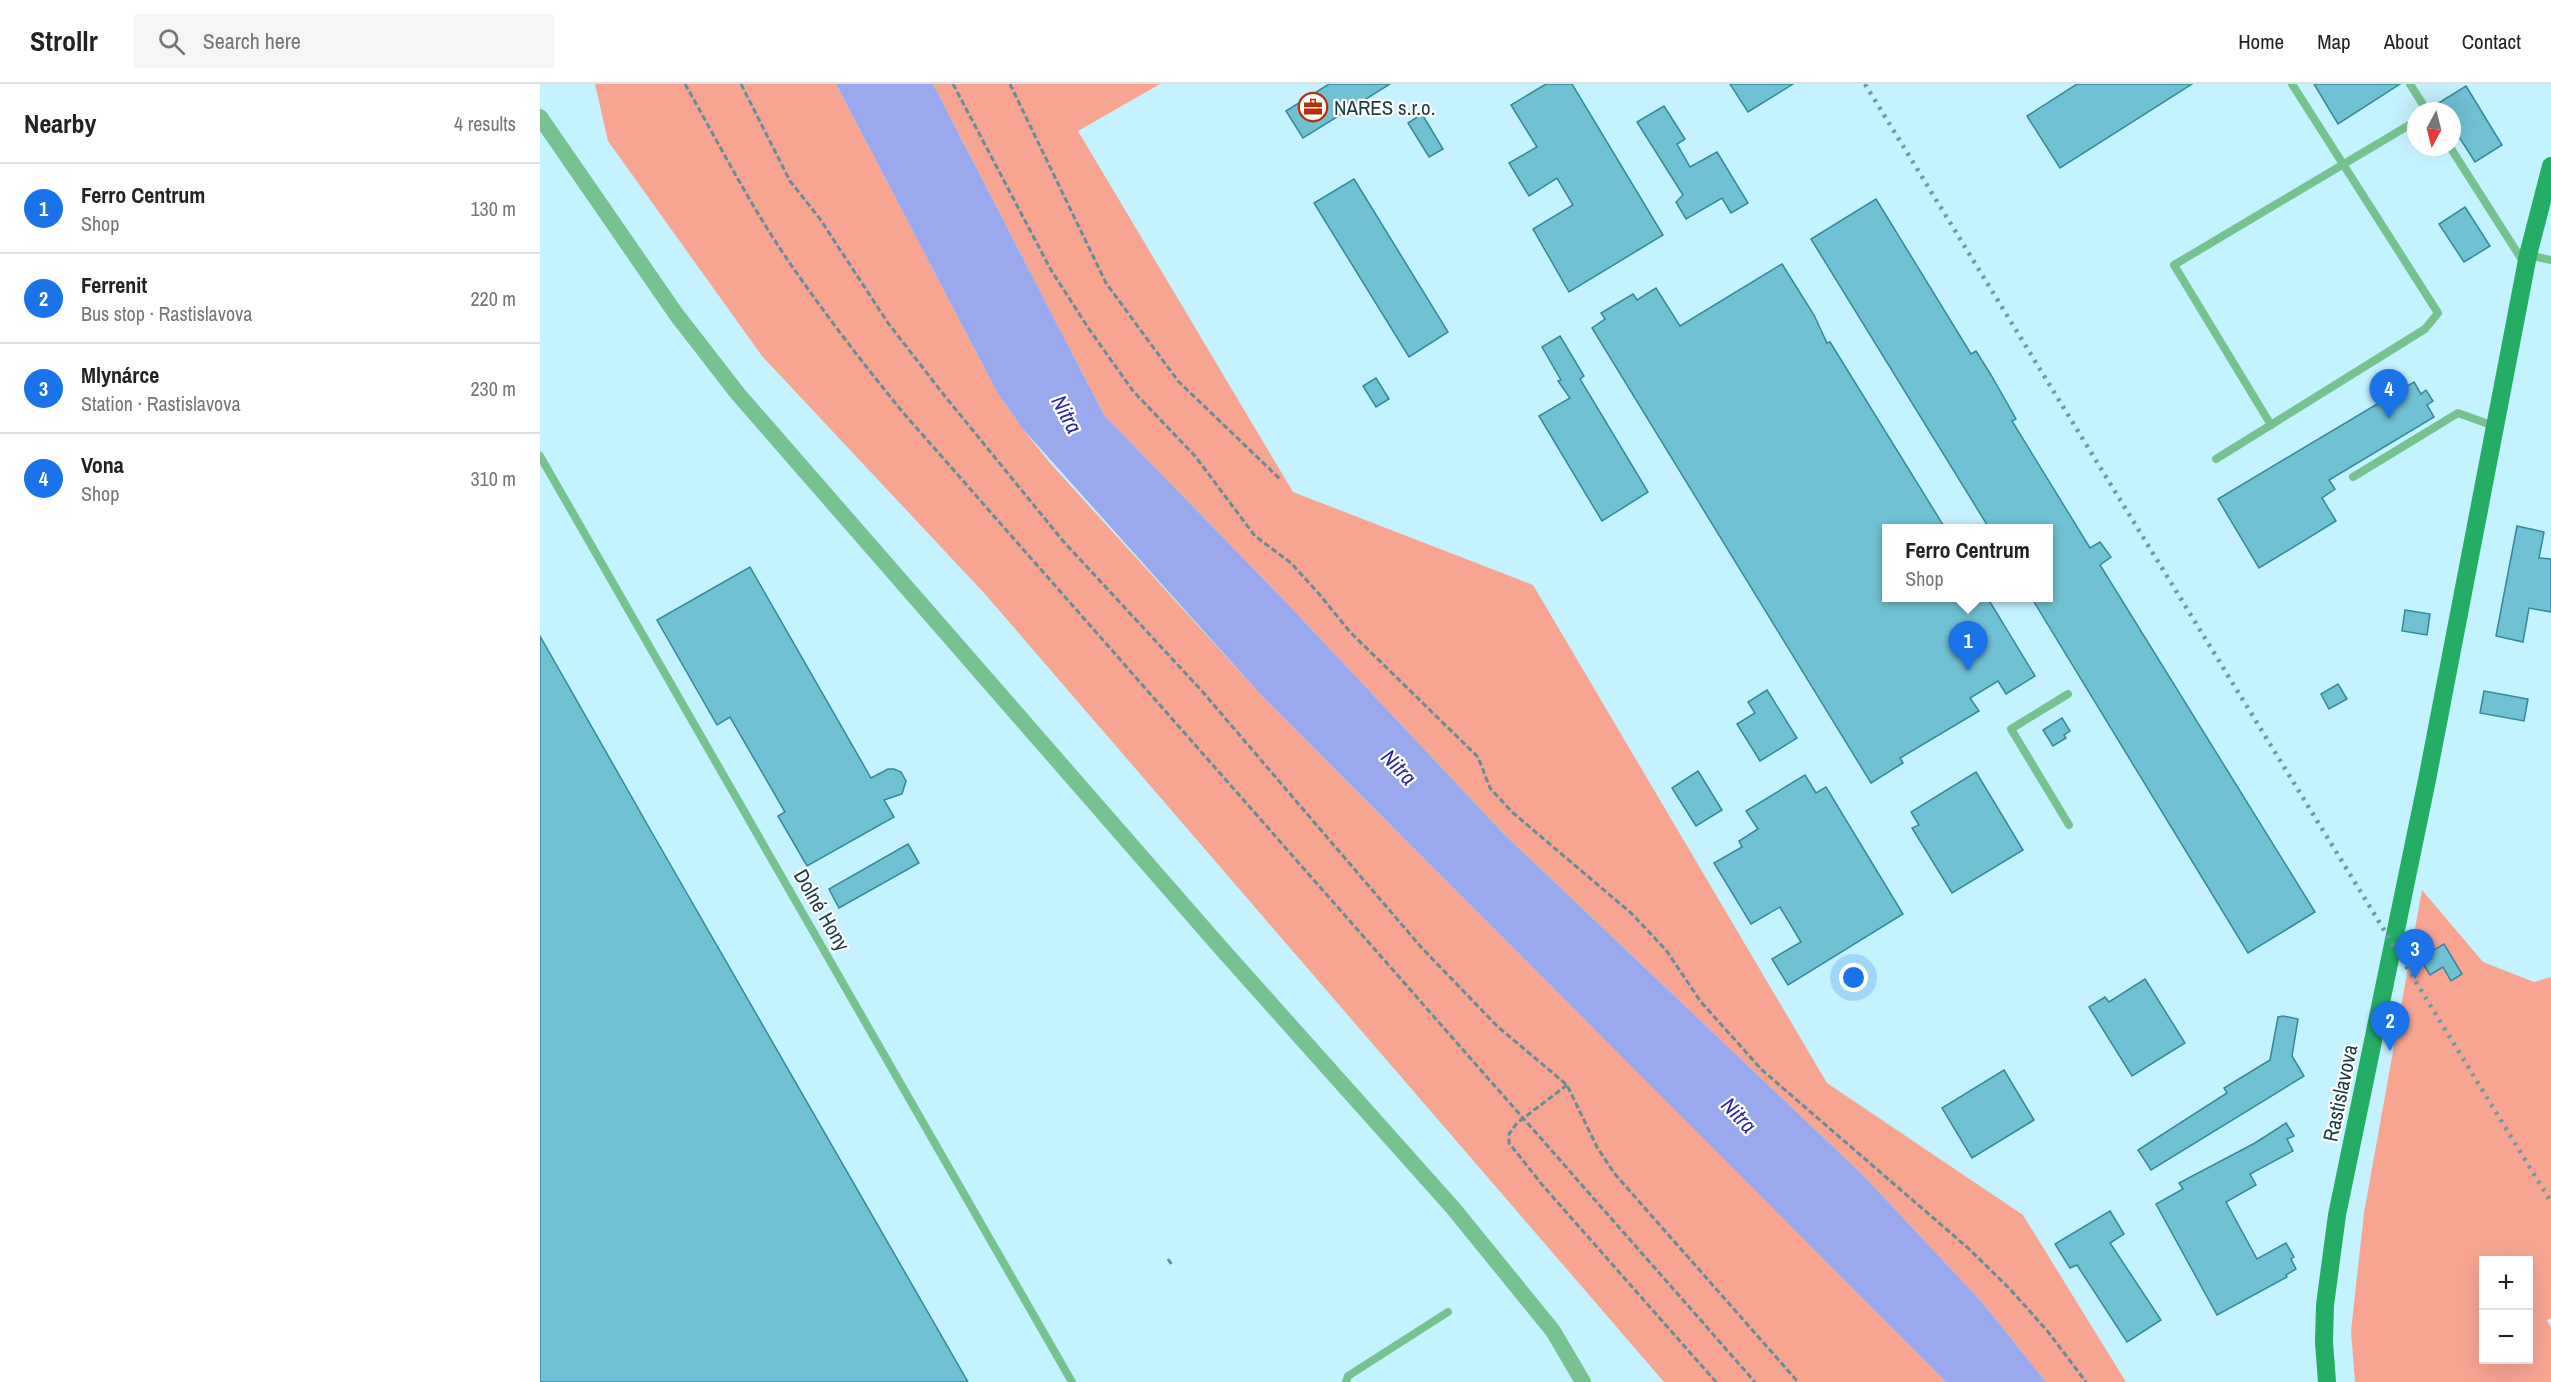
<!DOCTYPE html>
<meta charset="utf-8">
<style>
body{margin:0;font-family:"Archivo Narrow",sans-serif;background:#f6f6f6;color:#222}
.controls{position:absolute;right:18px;bottom:18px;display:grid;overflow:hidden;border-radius:0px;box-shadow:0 6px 24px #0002}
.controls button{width:54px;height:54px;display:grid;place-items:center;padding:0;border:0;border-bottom:2px solid #e0e0e0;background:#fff;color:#222;font:30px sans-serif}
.compass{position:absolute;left:1867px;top:18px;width:54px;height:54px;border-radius:50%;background:#fff;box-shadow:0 6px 24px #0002;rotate:187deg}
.you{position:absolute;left:1314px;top:894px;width:21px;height:21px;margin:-15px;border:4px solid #fff;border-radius:50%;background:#1a73e8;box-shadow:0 0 0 9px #1a73e833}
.badge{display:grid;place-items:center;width:39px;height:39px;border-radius:50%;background:#1a73e8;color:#fff;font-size:20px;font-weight:700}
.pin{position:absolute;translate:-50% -50px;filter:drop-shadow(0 2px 3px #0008)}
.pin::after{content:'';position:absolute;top:32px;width:21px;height:18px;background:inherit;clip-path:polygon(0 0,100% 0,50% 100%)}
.popup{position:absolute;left:1342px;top:440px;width:171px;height:78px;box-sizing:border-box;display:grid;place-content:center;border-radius:0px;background:#fff;filter:drop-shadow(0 2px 4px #0005);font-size:20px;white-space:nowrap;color:#767676}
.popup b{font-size:22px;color:#222}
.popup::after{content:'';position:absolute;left:50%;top:100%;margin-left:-12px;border:12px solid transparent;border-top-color:#fff}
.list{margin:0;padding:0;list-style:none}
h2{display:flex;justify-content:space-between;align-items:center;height:78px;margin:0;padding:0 24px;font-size:26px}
h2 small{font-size:20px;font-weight:400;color:#767676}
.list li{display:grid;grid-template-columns:39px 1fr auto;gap:18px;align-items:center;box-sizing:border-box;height:90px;padding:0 24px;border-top:2px solid #e0e0e0}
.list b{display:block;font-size:22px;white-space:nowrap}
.list p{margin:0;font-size:20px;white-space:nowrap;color:#767676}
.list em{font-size:20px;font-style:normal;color:#767676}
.icon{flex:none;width:33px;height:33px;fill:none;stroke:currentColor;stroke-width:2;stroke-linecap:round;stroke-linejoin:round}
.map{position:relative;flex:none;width:2011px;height:1298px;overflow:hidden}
header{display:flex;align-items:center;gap:36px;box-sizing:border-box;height:84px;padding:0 30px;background:#fff;border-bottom:2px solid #e0e0e0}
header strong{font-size:28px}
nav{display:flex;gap:33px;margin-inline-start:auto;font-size:21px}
.search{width:420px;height:54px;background:#f6f6f6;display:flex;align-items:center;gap:15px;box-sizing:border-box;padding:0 21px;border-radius:0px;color:#767676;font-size:22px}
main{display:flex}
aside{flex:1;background:#fff}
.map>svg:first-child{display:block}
.green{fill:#f7a591;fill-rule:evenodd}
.water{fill:#9aa9ee}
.building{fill:#71c1d4;stroke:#35889a;stroke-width:1.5}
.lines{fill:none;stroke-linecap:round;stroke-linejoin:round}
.path{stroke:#678e98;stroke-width:3;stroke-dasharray:6 3;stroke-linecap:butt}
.lane{stroke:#78c291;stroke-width:8}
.street{stroke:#78c291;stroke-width:16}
.secondary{stroke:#24ad65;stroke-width:18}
.rail{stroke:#729aa4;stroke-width:4.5;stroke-dasharray:3 6;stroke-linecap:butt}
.labels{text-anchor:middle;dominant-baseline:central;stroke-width:4.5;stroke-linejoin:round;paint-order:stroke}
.poi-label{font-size:21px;fill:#1a3c44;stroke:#fff;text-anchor:start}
.street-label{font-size:21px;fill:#1a3c44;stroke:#fff}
.water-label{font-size:22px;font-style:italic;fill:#2d26aa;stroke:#fff}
</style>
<header>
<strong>Strollr</strong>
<div class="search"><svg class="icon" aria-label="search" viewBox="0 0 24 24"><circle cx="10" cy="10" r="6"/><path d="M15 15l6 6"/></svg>Search here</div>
<nav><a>Home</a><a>Map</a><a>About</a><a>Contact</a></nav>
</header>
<main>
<aside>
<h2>Nearby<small>4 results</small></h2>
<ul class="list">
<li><span class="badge">1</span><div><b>Ferro Centrum</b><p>Shop</p></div><em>130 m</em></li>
<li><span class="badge">2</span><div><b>Ferrenit</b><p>Bus stop · Rastislavova</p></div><em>220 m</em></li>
<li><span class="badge">3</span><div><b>Mlynárce</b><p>Station · Rastislavova</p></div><em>230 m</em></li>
<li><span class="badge">4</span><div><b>Vona</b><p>Shop</p></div><em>310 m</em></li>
</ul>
</aside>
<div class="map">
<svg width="2011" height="1298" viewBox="0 0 2011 1298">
<rect width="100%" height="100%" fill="#c4f2fe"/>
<!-- green -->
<g class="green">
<polygon points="55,0 296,0 457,308 482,344 511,380 721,611 1406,1298 1124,1298 445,510 222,272 68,57"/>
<polygon points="393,0 620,0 538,47 753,408 993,501 1287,999 1483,1131 1586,1298 1506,1298 1441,1217 1323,1091 964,750 743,515 564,331"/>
<path d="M1882,806L1943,878L1994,898L2011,893V1234L2007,1236L2011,1244V1298H1815L1811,1247L1824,1129ZM1944,1176H1988V1276H1944Z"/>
</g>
<!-- water -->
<polygon class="water" points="296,0 393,0 564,331 743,515 964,750 1323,1091 1441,1217 1506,1298 1406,1298 721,611 482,344 457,308"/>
<!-- building -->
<g class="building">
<polygon points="789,0 850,0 763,54 746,27"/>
<polygon points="1006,0 1032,0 1123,151 1029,208 993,145 1033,121 1017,94 989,112 969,79 997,63 971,21"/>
<polygon points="1190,0 1253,0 1208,28"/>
<polygon points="1537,0 1652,0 1520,84 1487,32"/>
<polygon points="1774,0 1860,0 1798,40"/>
<polygon points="1926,2 1962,61 1935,78 1912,42 1912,27 1893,27 1892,23"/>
<polygon points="1124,22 1145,55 1137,60 1150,83 1177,68 1208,119 1191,129 1182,114 1146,135 1136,118 1143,111 1097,38"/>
<polygon points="882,30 903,65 889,73 868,39"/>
<polygon points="814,95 908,248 869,273 774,119"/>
<polygon points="1336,115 1431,270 1436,267 1451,291 1476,335 1472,337 1550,464 1560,458 1571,473 1560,481 1775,828 1708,869 1491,513 1509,513 1509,444 1449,444 1271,155"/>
<polygon points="1925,123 1950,162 1924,178 1899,140"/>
<polygon points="1242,180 1274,231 1287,259 1290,258 1405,444 1347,444 1347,513 1447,513 1495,592 1466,610 1458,597 1430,614 1439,627 1360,674 1363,679 1331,699 1052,244 1065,235 1061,229 1093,210 1097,216 1116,204 1140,242"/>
<polygon points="1020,252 1044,292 1040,295 1108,408 1062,437 999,332 1030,314 1018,297 1021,296 1002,263"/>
<polygon points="836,294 849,315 836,323 823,302"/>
<polygon points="1874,298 1881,310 1886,306 1893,317 1887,321 1894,333 1789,396 1795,405 1782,414 1796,437 1719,484 1678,415"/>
<polygon points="1977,442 2004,448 1999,474 2011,475 2011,528 1989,524 1983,558 1956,552"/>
<polygon points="210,483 331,694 348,685 354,685 361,688 366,697 362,710 344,716 354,733 267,782 238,732 245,728 190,633 177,641 117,536"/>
<polygon points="1865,526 1890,530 1887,551 1862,547"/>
<polygon points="0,552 111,747 428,1298 0,1298"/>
<polygon points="1798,600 1807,615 1789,625 1781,610"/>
<polygon points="1227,606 1257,654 1220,677 1197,640 1215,629 1208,618"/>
<polygon points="1944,607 1988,615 1984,637 1940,629"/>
<polygon points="1522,634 1530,647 1524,651 1526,654 1513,662 1503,646"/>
<polygon points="1158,687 1182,726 1156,742 1132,704"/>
<polygon points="1436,688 1483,766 1412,809 1372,744 1379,741 1371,728"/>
<polygon points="1265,691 1276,709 1286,703 1363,830 1248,901 1232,875 1261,858 1240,823 1211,840 1174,779 1202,763 1199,757 1218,745 1206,727"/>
<polygon points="368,760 379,779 299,824 289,805"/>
<polygon points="1904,860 1922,890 1911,897 1903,883 1890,891 1880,874"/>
<polygon points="1605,895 1645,959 1592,992 1549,923 1565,913 1569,918"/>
<polygon points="1743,932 1758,935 1752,972 1764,992 1611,1086 1598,1066 1687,1009 1684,1004 1730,976 1738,933"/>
<polygon points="1464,986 1494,1036 1432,1074 1402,1024"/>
<polygon points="1746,1039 1754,1052 1747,1055 1753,1067 1710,1090 1716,1101 1686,1118 1717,1175 1746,1159 1754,1173 1751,1175 1756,1185 1746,1191 1747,1193 1677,1231 1616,1120 1643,1105 1639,1099 1715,1059"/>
<polygon points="1570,1127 1584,1150 1570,1159 1621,1236 1587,1258 1537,1181 1530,1184 1515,1160"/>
</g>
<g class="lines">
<!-- path -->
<g class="path">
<path d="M145,0C178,58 209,119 247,175C284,229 324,281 366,332L1215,1298"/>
<polyline points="201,0 250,97 280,135 348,239 404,311 523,457 661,606 881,863 957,942 1027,1001 1057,1063 1074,1089 1258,1298"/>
<polyline points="413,0 511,186 549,245 593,307 655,372 715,452 751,479 780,511 810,548 938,673 950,704 972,728 1091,829 1126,866 1161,918 1222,986 1428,1164 1470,1205 1509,1249 1546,1298"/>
<polyline points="470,0 566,199 638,297 741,396"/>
<polyline points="1027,1001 977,1039 969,1050 969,1059 1004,1103 1176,1298"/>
<polyline points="628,1175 632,1181"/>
</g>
<!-- lane -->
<g class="lane">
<polyline points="1870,0 1887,27"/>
<polyline points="1910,63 1984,179"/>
<polyline points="1988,171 2011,176"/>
<polyline points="1731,341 1634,181 1876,37"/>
<polyline points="0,372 532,1298"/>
<polyline points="1676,375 1885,245 1898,229 1752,0"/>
<polyline points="1813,393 1918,329 1954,342"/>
<polyline points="1528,610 1471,645 1529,741"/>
<polyline points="806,1298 808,1292 908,1228"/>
</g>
<!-- street -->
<polyline class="street" points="0,33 136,230 198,310 680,863 913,1124 1013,1247 1043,1298"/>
<!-- secondary -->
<polyline class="secondary" points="1787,1298 1784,1258 1785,1221 1797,1131 1887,696 1988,171 2011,82"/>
<!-- rail -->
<polyline class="rail" points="1325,0 2011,1118"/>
</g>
<!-- icons -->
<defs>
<g id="office-ring" transform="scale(1.5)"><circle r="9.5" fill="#fff" stroke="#b82e08" stroke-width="1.5"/><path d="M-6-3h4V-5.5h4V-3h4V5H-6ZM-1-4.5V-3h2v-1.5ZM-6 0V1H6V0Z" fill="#b82e08"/></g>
</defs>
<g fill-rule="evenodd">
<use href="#office-ring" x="773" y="23"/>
</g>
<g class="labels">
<!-- poi labels -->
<g class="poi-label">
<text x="794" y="23">NARES s.r.o.</text>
</g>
<!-- street labels -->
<g class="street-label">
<text transform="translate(282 826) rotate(60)">Dolné Hony</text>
<text transform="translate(1800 1009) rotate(-78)">Rastislavova</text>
</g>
<!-- water labels -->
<g class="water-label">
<text transform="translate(527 330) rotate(62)">Nitra</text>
<text transform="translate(859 683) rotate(46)">Nitra</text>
<text transform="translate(1199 1031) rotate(46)">Nitra</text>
</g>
</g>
</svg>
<div class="controls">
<button>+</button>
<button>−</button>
</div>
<svg class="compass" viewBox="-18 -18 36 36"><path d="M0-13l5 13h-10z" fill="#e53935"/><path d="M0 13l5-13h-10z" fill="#767676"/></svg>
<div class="you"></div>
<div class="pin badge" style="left:1428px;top:587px">1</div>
<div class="popup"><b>Ferro Centrum</b>Shop</div>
<div class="pin badge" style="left:1850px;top:967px">2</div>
<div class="pin badge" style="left:1875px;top:895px">3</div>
<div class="pin badge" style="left:1849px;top:335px">4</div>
</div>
</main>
